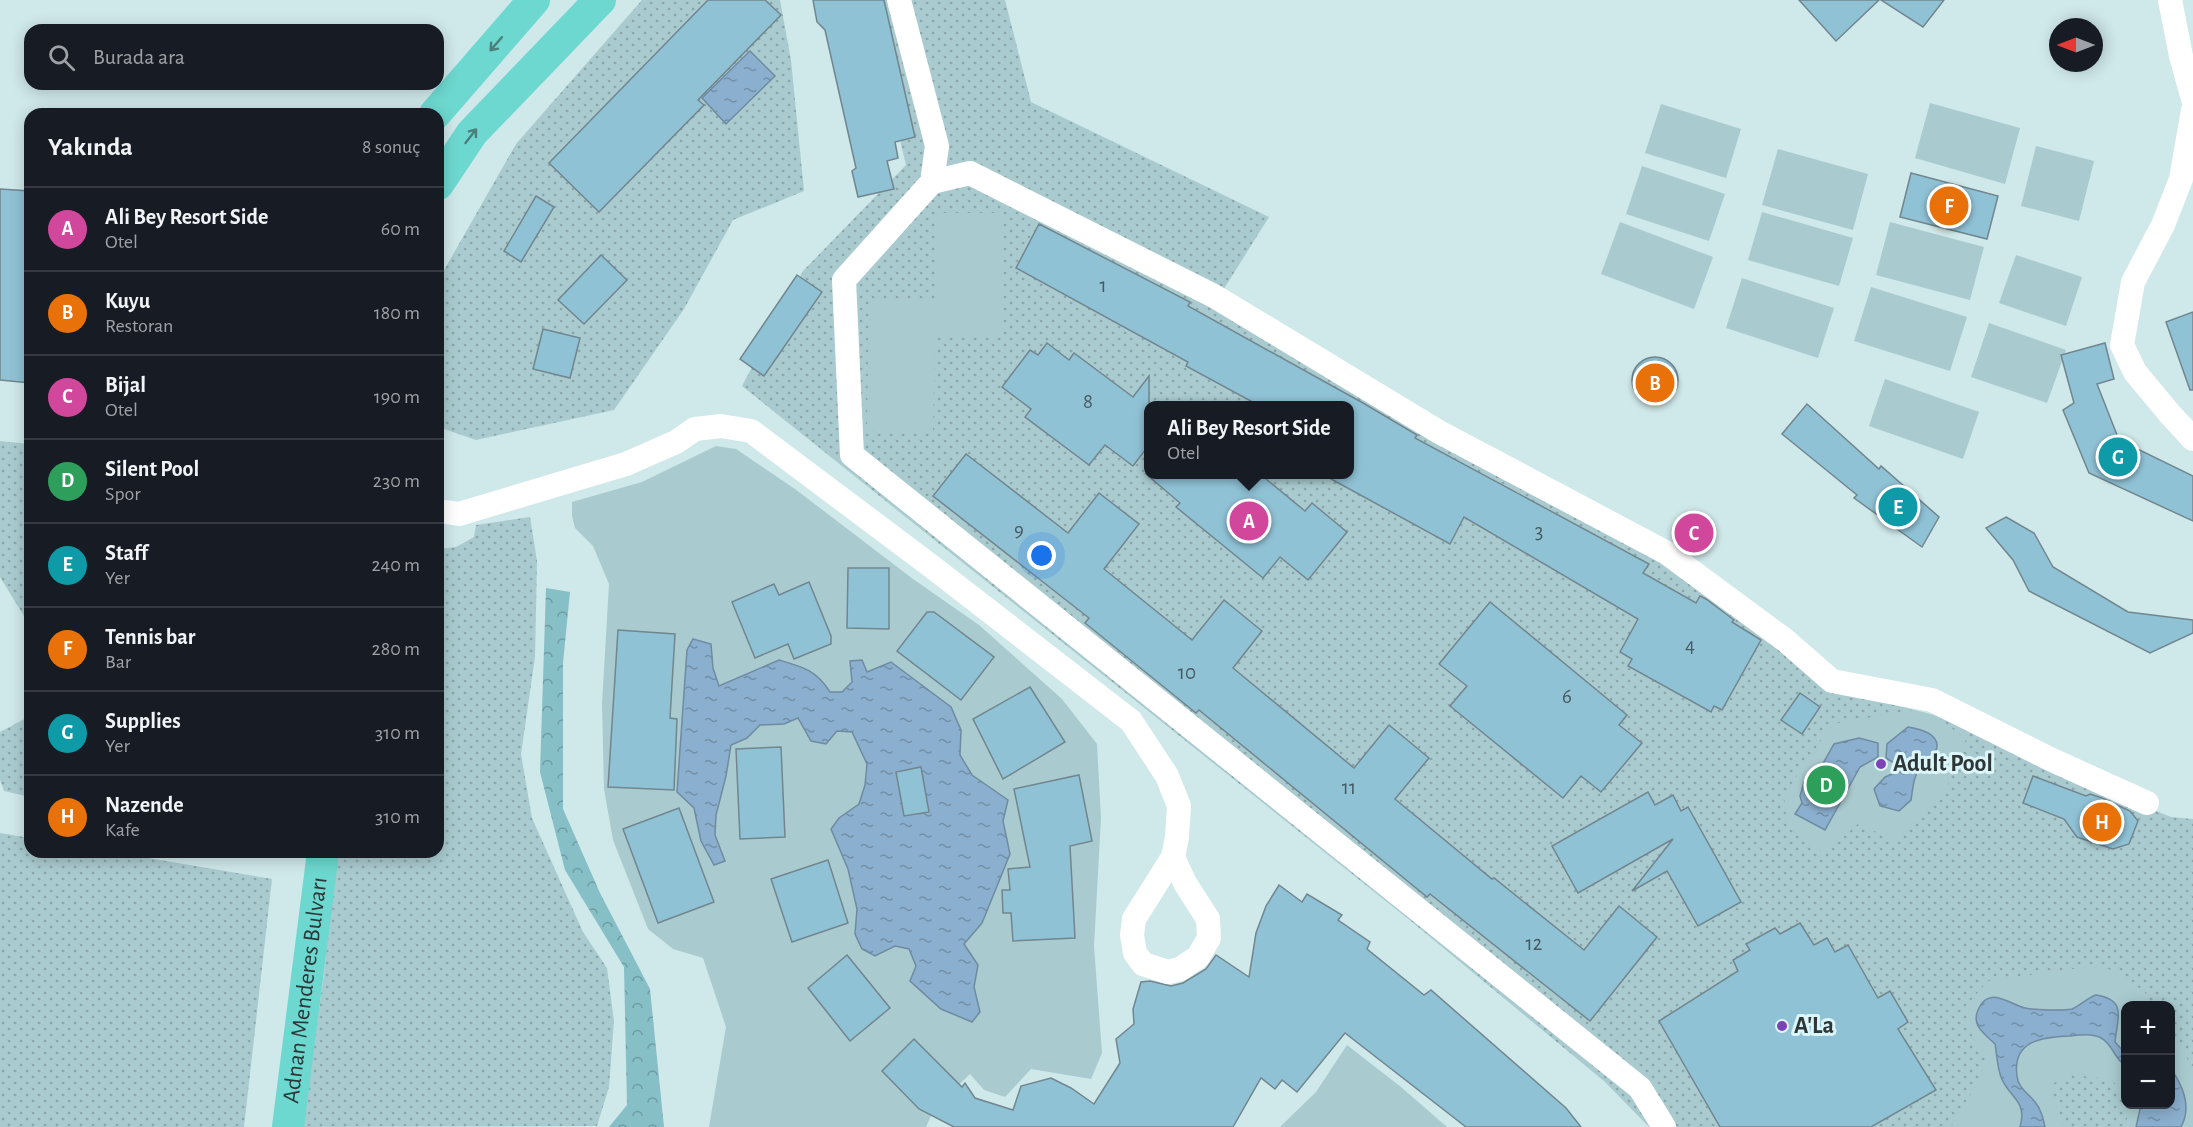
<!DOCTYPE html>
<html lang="tr">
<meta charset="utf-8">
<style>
body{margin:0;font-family:"Alegreya Sans",sans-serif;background:#20242c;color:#f1f3f6}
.controls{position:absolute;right:18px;bottom:18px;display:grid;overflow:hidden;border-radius:12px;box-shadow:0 3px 15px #0003}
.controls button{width:54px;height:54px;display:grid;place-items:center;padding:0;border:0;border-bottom:2px solid #363941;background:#171b24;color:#f1f3f6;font:30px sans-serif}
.compass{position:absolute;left:2049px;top:18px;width:54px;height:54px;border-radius:50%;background:#171b24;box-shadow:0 3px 15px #0003;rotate:270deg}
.you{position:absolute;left:1042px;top:556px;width:21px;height:21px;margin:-15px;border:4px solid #fff;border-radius:50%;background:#1a73e8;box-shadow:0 0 0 9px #1a73e833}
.badge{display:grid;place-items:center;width:39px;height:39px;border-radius:50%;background:#bda3da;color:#fff;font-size:20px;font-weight:700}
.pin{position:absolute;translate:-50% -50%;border:3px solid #fff;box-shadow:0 2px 6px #0006}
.popup{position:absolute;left:1144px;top:401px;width:210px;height:78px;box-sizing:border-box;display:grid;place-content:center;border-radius:12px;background:#171b24;filter:drop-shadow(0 2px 4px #0005);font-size:20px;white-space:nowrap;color:#9ea1a6}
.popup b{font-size:22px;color:#f1f3f6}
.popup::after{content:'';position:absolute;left:50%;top:100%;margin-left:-12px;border:12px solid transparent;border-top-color:#171b24}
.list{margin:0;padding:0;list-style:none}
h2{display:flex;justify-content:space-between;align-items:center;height:78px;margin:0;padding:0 24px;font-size:26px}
h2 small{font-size:20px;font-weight:400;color:#9ea1a6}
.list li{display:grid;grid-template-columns:39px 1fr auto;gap:18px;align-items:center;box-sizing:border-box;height:84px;padding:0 24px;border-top:2px solid #363941}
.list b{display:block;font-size:22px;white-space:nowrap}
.list p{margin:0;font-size:20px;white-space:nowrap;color:#9ea1a6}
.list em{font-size:20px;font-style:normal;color:#9ea1a6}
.icon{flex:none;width:33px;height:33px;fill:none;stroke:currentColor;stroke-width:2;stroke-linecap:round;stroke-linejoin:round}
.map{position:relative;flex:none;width:2193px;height:1127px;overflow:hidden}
.search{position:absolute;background:#171b24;box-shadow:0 3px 15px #0003;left:24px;top:24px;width:420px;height:66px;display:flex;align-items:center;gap:15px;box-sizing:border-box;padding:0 21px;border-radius:18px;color:#9ea1a6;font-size:22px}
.panel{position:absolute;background:#171b24;box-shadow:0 3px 15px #0003;left:24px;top:108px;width:420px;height:750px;border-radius:18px}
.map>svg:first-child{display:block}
.grass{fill:url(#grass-dots);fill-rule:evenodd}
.forest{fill:url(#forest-crowns)}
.park{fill:#a9cbcf}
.water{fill:url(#water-ripples);stroke:#6f8ba1;stroke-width:1.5}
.building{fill:#90c2d6;stroke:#71868e;stroke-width:1.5}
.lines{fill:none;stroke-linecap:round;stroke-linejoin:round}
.minor{stroke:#fff;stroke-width:24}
.major{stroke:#6dd8cf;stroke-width:32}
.oneway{stroke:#4a7f7c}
.poi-dot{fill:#7e42b7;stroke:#dcf5f8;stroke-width:2}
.labels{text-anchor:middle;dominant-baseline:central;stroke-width:6;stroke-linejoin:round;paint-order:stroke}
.number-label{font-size:21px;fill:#465a60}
.poi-label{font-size:24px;font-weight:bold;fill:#2d3738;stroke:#dcf5f8;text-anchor:start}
.street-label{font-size:24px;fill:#2d3738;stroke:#dcf5f8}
</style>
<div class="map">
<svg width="2193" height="1127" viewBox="0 0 2193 1127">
<defs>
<pattern id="grass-dots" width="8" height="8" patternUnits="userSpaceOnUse" patternTransform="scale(1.5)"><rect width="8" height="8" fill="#a9cbcf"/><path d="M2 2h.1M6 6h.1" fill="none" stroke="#8aa6a9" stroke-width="1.8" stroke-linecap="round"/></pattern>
<pattern id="forest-crowns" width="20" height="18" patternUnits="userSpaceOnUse" patternTransform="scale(1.5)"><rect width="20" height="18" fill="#86bfc6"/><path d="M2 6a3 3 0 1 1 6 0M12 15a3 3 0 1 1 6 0" fill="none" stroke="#6e9ca2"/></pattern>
<pattern id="water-ripples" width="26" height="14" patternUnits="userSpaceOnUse" patternTransform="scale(1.5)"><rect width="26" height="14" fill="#8bafce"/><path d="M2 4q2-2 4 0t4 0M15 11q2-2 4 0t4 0" fill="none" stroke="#728fa8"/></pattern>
</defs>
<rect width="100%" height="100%" fill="#cfe8ea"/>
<!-- grass -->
<g class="grass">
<polygon points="642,0 780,0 791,60 804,191 733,220 684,309 614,410 476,440 438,427 438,292 443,272 516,144"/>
<path d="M866,0H1005L1031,102L1269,217L1215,303L1667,566L1740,616L1826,687L1934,715L2064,774L2171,817L2193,819V1127H1649L1605,1082L1412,922L742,386L803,271L906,165ZM1148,406H1350V474H1148ZM2126,1006H2170V1104H2126Z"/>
<polygon points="0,441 30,444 30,626 0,577"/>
<polygon points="530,517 537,561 535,657 521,754 532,818 583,932 607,968 614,1021 609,1087 597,1126 302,1127 324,974 336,852 438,852 438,549 456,547 474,537 476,525"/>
<polygon points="30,716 30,797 4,791 0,780 0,732"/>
<polygon points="0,833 30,838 30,852 113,852 272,879 244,1127 0,1127"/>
</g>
<!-- forest -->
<polygon class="forest" points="546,588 570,592 563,663 563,809 600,893 650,989 664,1127 609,1127 627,1105 624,967 565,870 540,772"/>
<!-- park -->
<g class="park">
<polygon points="1930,103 2020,128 2005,184 1915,158"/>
<polygon points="1661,104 1741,129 1726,178 1645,153"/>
<polygon points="2036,146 2094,161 2079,221 2021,206"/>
<polygon points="1778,149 1868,174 1853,230 1762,205"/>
<polygon points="1642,166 1725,194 1709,241 1626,214"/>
<polygon points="1762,212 1853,238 1839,286 1748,260"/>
<polygon points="935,213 1001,213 1001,336 935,337 933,431 867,430 869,299 935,300"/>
<polygon points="1620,222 1713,257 1694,309 1601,274"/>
<polygon points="1890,222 1984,247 1970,300 1876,275"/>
<polygon points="2016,255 2082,277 2066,326 1999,303"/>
<polygon points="1742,278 1834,308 1818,358 1726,328"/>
<polygon points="1871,287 1967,317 1950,371 1854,341"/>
<polygon points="1989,323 2066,350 2047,403 1971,377"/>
<polygon points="1885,379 1979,412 1963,459 1869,426"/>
<polygon points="716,446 736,449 795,489 913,579 979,625 1062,699 1097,744 1101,818 1094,946 1102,1053 1091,1079 1031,1069 1005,1097 984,1090 970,1074 934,1109 926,1127 709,1127 726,1027 703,958 673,949 648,929 613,840 604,789 602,704 609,584 593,546 575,528 572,516 572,502 642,482"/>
<polygon points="1913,710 1934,715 1966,739 1946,788 1895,842 1859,823 1825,853 1787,827 1784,795 1832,724"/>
<polygon points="2102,965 2144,991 2153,1005 2126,1006 2125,1104 2113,1080 2068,1074 2050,1086 2063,1127 1952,1127 1953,1120 1973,1091 1987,1060 1972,1035 1965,1007 1988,981"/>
<polygon points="2171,1033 2193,1068 2193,1127 2126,1127 2128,1109 2126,1105 2170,1104"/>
<polygon points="1347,1045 1401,1087 1447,1127 1280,1127 1316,1092"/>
</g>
<!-- water -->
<g class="water">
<polygon points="750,51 775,76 726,124 702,98"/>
<path d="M693,639L711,644L713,668L719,686L779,660C803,667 816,670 830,692H842L852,682L850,661L862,660L867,672L891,662L951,707L961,730L960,755L972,775L1008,800L1003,821L1010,854L982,923L964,944L978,965L974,987L980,1012L972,1022L941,1009L910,981L916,966L909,949L895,946L875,956L862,949L855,934L857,909L848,869L831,829L839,818L859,804L865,785L867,764L852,732L837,731L826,744L811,741L798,718L784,724L760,725L747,738L731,745L726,776L716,815L715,835L725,861L714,865L701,841L694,808L677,792L687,650Z"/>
<path d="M1908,727C1920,729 1942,734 1936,751C1933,759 1924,762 1920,768C1913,777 1913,789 1911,800L1899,811L1880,806L1874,789L1885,777L1895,773L1897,765L1886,758L1887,744Z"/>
<polygon points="1859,738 1878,743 1878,757 1860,767 1825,830 1795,814 1802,803 1800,796 1804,782 1816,776 1834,744"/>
<path d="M2096,995C2128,1000 2117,1019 2115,1042L2125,1053V1065C2114,1059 2113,1044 2101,1038C2092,1033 2079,1035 2070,1036C2043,1037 2012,1040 2017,1076C2018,1088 2028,1093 2035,1102C2041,1109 2043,1118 2045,1127H2020C2028,1100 2008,1097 2001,1077C1997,1066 1997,1055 1995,1044C1985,1034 1971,1026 1978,1010C1989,984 2010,1005 2025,1008C2033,1010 2064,1011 2072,1009C2080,1006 2087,998 2096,995Z"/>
<path d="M2171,1069C2183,1086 2192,1107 2181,1127H2136L2141,1105L2170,1104Z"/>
</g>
<!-- building -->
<g class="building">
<polygon points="708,0 765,0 781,15 698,100 704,105 599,212 549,163"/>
<polygon points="813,0 884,0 915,137 895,142 898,158 887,161 894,189 858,197 852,171 856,168 825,30 817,22"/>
<polygon points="1799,0 1879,0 1836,41"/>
<polygon points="1881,0 1944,0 1923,27"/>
<polygon points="1911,173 1998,196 1987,239 1900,217"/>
<polygon points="0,189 30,191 30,383 0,380"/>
<polygon points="536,196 554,207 521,262 504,251"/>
<polygon points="1039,224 1190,302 1188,306 1363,403 1417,435 1415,438 1649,564 1643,573 1696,603 1700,596 1706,599 1734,620 1732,622 1761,640 1722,710 1714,706 1711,712 1628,666 1632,659 1620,652 1638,619 1464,517 1450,544 1322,474 1350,474 1350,405 1258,405 1186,366 1188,362 1016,268"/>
<polygon points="601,255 627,280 584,324 558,300"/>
<polygon points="797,275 822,292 764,376 740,359"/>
<polygon points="2193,312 2193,390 2190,390 2166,322"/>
<polygon points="543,329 580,338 570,378 533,369"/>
<polygon points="1047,343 1069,360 1074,353 1133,397 1149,376 1149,445 1133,466 1105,445 1089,465 1025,417 1031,409 1002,387 1030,350 1038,355"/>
<polygon points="2105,343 2114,379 2097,384 2119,440 2193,476 2193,521 2089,473 2063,410 2074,403 2061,355"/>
<circle cx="1655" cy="380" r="23"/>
<polygon points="1807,404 1879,469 1881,466 1939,517 1922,547 1854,498 1857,495 1782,434"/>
<polygon points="966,454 1068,533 1099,493 1139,524 1104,569 1192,640 1224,600 1262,631 1233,668 1354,768 1389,725 1429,758 1395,799 1492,879 1494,878 1584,950 1619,906 1657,937 1590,1021 1430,894 1427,897 1199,710 1196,713 1085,623 1089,618 933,496"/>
<polygon points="1146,474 1260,474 1305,511 1312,503 1347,532 1308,580 1280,557 1263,578 1176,507 1180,503"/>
<polygon points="2006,517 2034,533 2053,567 2128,612 2193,620 2193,633 2150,653 2029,591 2013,560 1986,528"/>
<polygon points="848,568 889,568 889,629 847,628"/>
<polygon points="809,582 831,636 831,644 794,659 788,644 755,658 732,602 774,584 779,595"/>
<polygon points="1490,602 1627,715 1619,725 1642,743 1601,792 1581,776 1563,798 1450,706 1467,686 1439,664"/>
<polygon points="927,612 934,612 994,657 961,700 897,651"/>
<polygon points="618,630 675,634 670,718 677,719 674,790 608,787"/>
<polygon points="1030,687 1065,742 1003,779 973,719"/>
<polygon points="1800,693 1820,707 1802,734 1781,720"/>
<polygon points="781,747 785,837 740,839 736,749"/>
<polygon points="921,767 929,812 904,816 896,772"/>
<polygon points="1079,775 1092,841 1070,846 1075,938 1013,941 1011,913 1003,913 1002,890 1010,890 1008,869 1030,867 1014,789"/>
<polygon points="2033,776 2086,796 2090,794 2102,798 2130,811 2138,821 2129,844 2113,849 2077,837 2064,819 2023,803"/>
<polygon points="1648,792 1655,805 1673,795 1681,811 1688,807 1741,902 1698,926 1667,871 1632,891 1673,839 1578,893 1552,846"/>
<polygon points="679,808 714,902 658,923 623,829"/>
<polygon points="828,860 848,923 792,942 771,879"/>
<polygon points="1279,885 1302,902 1307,894 1342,915 1338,920 1370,942 1367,949 1424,995 1431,990 1566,1108 1581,1127 1466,1127 1345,1033 1297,1092 1282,1080 1275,1089 1261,1078 1233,1127 954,1127 919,1109 882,1071 914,1039 962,1087 965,1083 975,1098 1013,1110 1021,1086 1051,1078 1071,1088 1094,1104 1120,1063 1116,1039 1134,1024 1133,1009 1141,982 1150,981 1171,986 1183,983 1206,969 1216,955 1249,977 1256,933 1266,906"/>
<polygon points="1800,923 1814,945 1827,938 1835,952 1848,945 1878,998 1890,991 1908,1022 1898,1029 1936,1090 1871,1127 1720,1127 1659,1021 1738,971 1733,960 1750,950 1746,944 1775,928 1780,934"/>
<polygon points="847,955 890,1008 850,1041 808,988"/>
</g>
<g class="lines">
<!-- minor -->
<g class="minor">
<polyline points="899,0 937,146 932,182 844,280 852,455 1640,1088 1664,1127"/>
<polyline points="2170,0 2181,56 2193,99"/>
<polyline points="2193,110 2181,179 2163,225 2133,282 2122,345 2135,372 2169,413 2193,439"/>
<polyline points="932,182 970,173 1214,296 1439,432 1667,553 1785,640 1832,681 1932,700 2050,759 2147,803"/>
<polyline points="446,512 459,514 626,464 676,442 695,429 721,426 751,431 931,566 1131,721 1167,776 1179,806 1177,837 1173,857 1134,919 1132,935 1135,953 1143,964 1168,972 1180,969 1198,957 1209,938 1208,919 1185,883 1173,857"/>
</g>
<!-- major -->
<g class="major">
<polyline points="435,114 534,0"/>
<polyline points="438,184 472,133 600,0"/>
<path id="s1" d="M288,1127L323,852"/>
</g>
</g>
<!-- one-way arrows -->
<defs><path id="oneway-shaft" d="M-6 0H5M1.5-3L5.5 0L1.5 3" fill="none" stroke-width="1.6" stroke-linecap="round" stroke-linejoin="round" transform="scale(1.5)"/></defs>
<g class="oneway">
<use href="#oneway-shaft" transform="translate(496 44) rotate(131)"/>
<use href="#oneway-shaft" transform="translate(471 136) rotate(-52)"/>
</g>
<!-- markers -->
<g class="poi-dot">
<circle cx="1881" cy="764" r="6"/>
<circle cx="1782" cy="1026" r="6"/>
</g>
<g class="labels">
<!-- number labels -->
<g class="number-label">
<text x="1103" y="285">1</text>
<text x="1088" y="401">8</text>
<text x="1019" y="529">9</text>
<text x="1539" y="531">3</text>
<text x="1690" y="645">4</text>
<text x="1187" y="672">10</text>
<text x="1567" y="696">6</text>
<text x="1349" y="787">11</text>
<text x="1534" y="943">12</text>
</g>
<!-- poi labels -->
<g class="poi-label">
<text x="1893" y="764">Adult Pool</text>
<text x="1794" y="1026">A'La</text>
</g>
<!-- street labels -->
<g class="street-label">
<text stroke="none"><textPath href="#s1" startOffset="138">Adnan Menderes Bulvarı</textPath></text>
</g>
</g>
</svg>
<div class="controls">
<button>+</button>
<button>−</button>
</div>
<svg class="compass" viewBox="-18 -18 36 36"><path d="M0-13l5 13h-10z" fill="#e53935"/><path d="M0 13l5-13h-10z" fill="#9ea1a6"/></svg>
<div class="you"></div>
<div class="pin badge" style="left:1249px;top:521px;background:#d1479c">A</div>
<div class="popup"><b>Ali Bey Resort Side</b>Otel</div>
<div class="pin badge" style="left:1655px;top:383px;background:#e8710a">B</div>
<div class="pin badge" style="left:1694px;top:533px;background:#d1479c">C</div>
<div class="pin badge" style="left:1826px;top:785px;background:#2e9e5b">D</div>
<div class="pin badge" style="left:1898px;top:507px;background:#0f9aa8">E</div>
<div class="pin badge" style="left:1949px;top:206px;background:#e8710a">F</div>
<div class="pin badge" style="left:2118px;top:457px;background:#0f9aa8">G</div>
<div class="pin badge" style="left:2102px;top:822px;background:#e8710a">H</div>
<div class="search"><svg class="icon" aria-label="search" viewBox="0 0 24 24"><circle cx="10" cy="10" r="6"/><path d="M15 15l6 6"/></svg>Burada ara</div>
<section class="panel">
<h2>Yakında<small>8 sonuç</small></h2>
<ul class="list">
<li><span class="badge" style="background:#d1479c">A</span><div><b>Ali Bey Resort Side</b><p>Otel</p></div><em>60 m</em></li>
<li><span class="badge" style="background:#e8710a">B</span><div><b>Kuyu</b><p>Restoran</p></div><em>180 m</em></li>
<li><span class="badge" style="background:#d1479c">C</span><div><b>Bijal</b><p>Otel</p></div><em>190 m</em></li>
<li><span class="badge" style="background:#2e9e5b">D</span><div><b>Silent Pool</b><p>Spor</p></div><em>230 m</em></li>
<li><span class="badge" style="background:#0f9aa8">E</span><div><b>Staff</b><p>Yer</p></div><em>240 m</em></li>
<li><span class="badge" style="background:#e8710a">F</span><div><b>Tennis bar</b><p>Bar</p></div><em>280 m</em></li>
<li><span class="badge" style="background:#0f9aa8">G</span><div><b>Supplies</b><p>Yer</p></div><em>310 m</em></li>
<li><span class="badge" style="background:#e8710a">H</span><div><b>Nazende</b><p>Kafe</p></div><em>310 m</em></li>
</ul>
</section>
</div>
